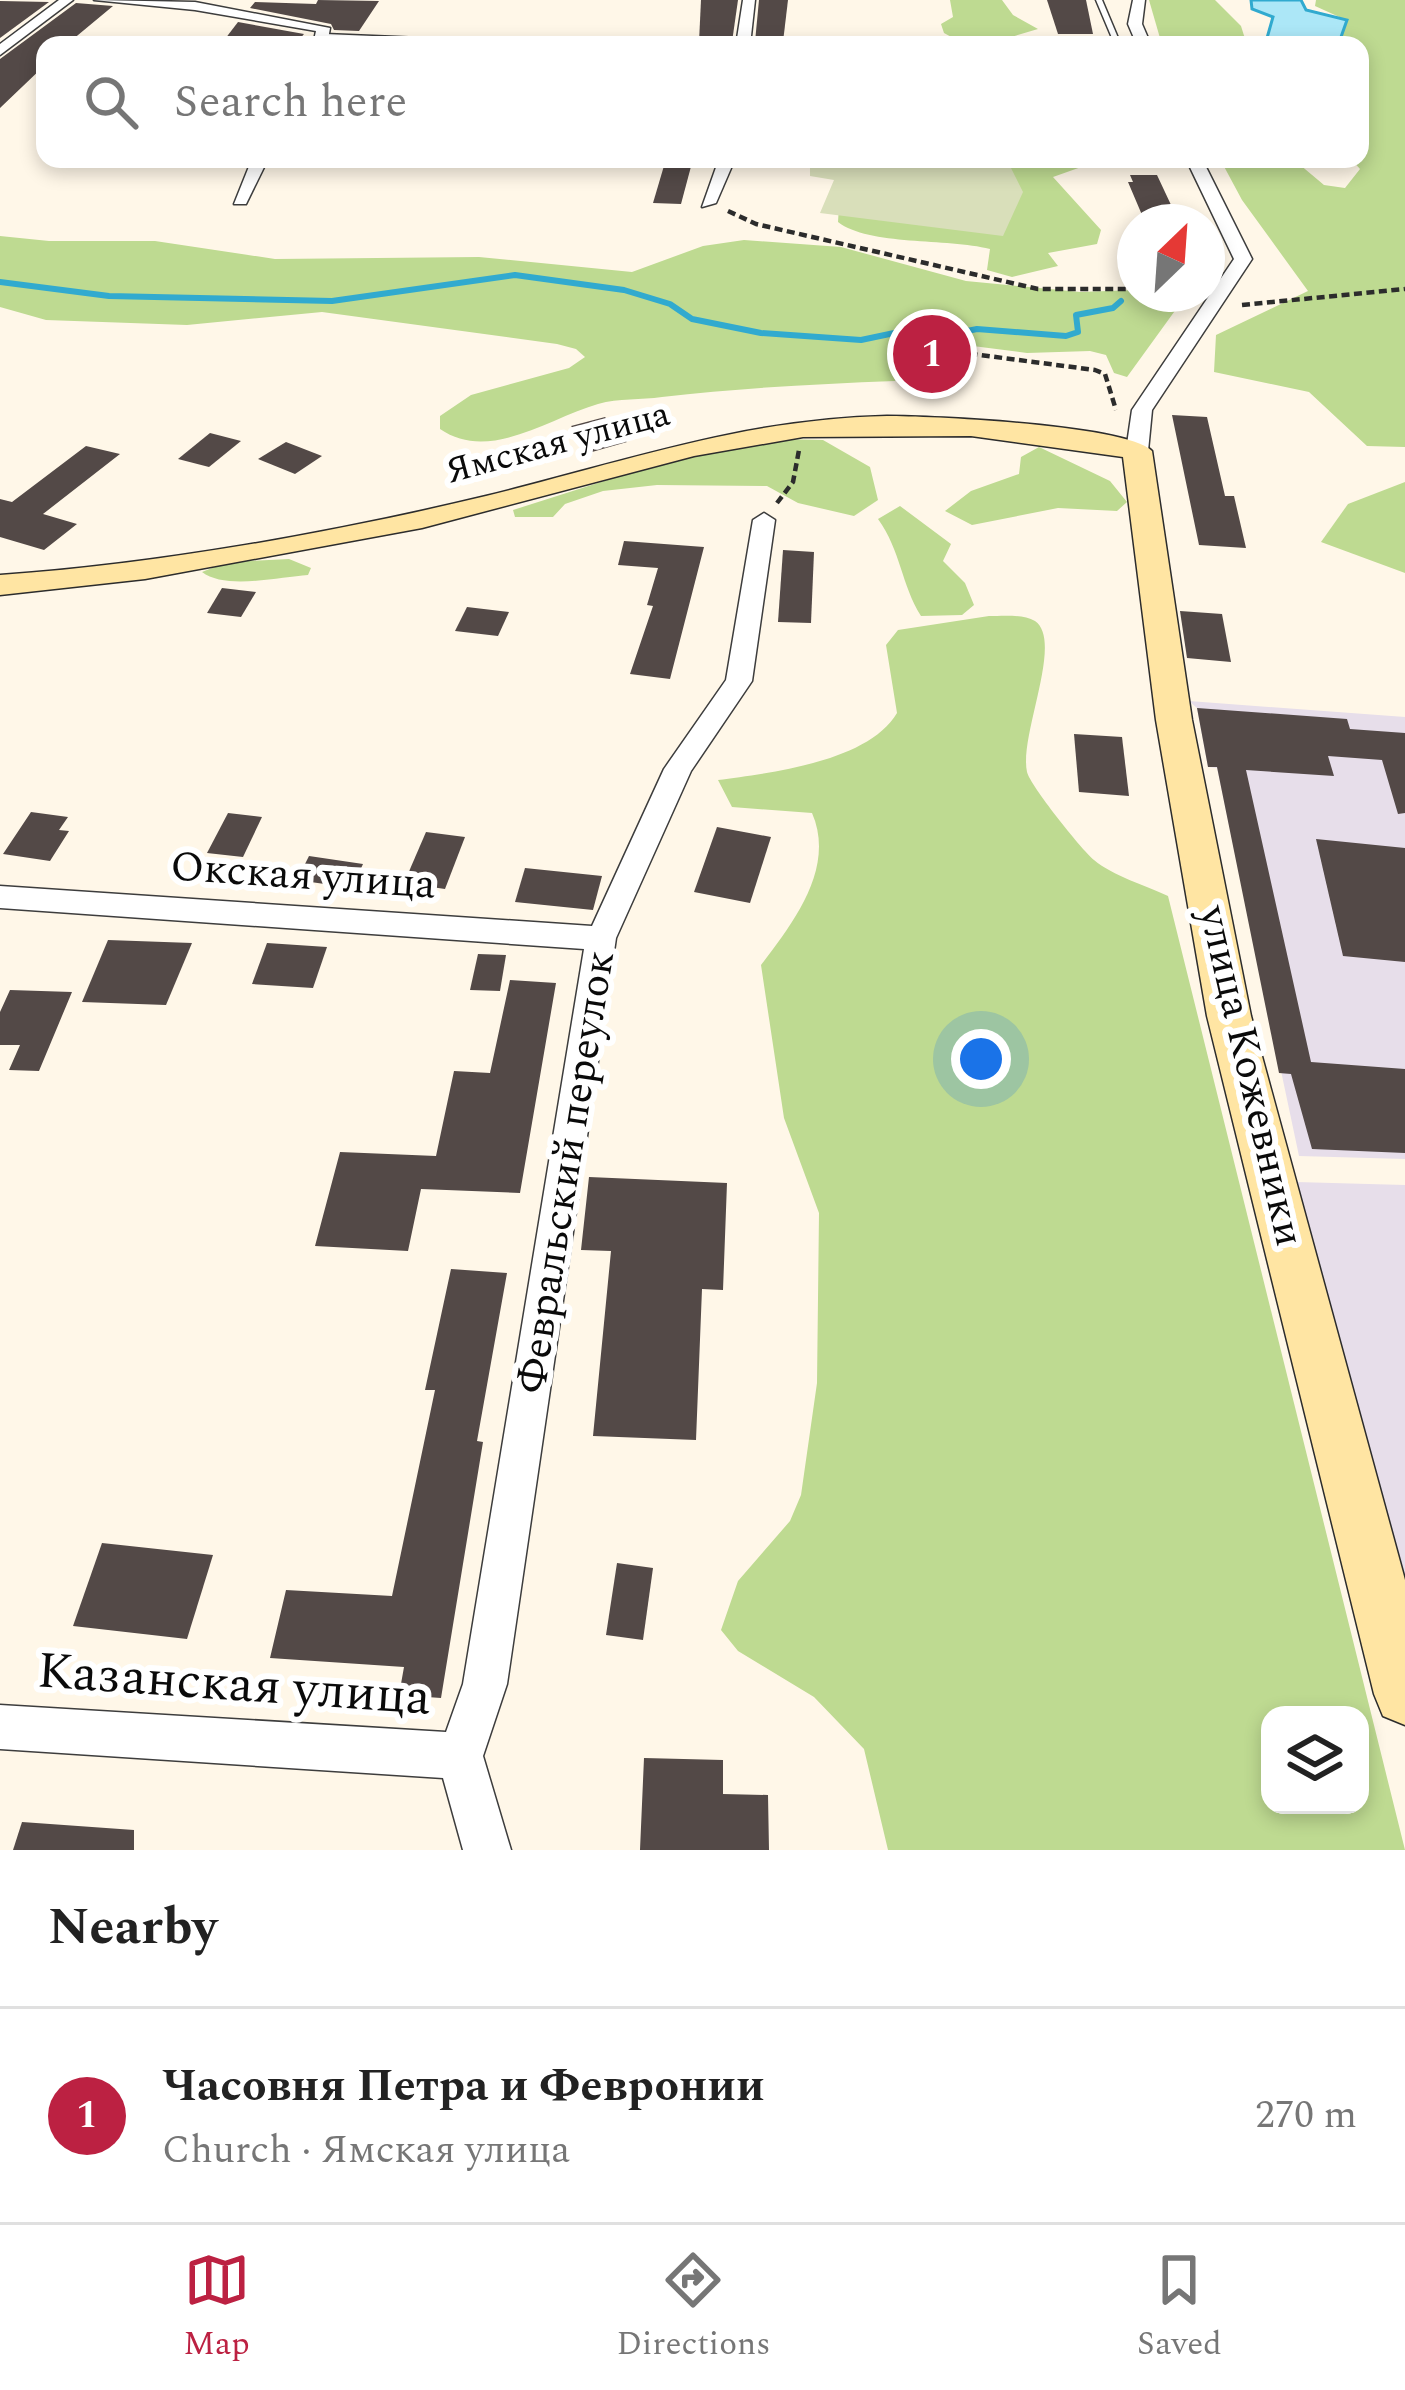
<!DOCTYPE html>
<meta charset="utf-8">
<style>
body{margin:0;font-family:Spectral,serif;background:#f6f6f6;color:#222}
.controls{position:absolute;right:36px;bottom:36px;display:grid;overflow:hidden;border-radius:24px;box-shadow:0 6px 18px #0003}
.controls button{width:108px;height:108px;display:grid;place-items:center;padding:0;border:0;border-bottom:3px solid #e0e0e0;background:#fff;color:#222;font:60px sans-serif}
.compass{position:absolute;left:1117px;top:204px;width:108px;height:108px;border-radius:50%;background:#fff;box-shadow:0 6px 18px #0003;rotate:25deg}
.you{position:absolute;left:981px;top:1059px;width:42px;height:42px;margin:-30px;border:9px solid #fff;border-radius:50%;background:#1a73e8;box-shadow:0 0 0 18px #1a73e833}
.badge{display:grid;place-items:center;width:78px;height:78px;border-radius:50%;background:#bc2142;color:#fff;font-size:39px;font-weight:700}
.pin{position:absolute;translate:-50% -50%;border:6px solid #fff;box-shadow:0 3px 12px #0006}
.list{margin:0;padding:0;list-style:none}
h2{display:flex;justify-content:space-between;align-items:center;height:156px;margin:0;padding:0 48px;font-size:51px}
h2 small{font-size:39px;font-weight:400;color:#767676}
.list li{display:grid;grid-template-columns:78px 1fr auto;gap:36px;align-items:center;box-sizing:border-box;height:216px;padding:0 48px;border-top:3px solid #e0e0e0}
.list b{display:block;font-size:45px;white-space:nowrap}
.list p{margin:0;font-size:39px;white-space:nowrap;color:#767676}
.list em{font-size:39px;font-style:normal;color:#767676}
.icon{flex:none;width:66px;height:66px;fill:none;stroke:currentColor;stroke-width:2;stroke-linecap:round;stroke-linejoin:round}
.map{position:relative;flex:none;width:1405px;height:1850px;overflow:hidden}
.search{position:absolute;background:#fff;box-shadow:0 6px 18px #0003;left:36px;right:36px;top:36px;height:132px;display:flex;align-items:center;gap:30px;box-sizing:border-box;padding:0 42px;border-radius:24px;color:#767676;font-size:45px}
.sheet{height:372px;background:#fff}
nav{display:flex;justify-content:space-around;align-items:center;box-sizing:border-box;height:168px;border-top:3px solid #e0e0e0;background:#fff;font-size:33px;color:#767676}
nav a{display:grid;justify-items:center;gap:6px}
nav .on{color:#bc2142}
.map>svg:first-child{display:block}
.industrial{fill:#e7deea}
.forest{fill:#beda91;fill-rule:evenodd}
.cemetery{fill:#d9dfba}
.water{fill:#ace7f7;stroke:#31aacf;stroke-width:3}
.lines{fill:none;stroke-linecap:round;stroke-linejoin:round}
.stream{stroke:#31aacf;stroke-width:6}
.building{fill:#534947}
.lane-casing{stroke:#3d3d3d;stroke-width:3}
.street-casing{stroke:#3d3d3d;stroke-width:3}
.secondary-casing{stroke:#2c2c2c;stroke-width:3}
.path{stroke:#2c2c2c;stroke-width:4.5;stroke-dasharray:8 4.5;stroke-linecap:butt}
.lane{fill:#fff;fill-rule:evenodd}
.street{fill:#fff;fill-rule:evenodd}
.secondary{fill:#ffe5a3;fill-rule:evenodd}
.labels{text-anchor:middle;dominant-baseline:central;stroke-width:12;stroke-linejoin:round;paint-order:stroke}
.far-street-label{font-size:36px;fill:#0a0a0a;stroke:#fff}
.street-label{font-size:42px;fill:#0a0a0a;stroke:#fff}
.near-street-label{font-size:51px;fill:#0a0a0a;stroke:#fff}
</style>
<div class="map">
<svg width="1405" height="1850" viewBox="0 0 1405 1850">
<rect width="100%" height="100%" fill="#fff7e8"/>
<!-- industrial -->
<g class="industrial">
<polygon points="1189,701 1405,717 1405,1159 1299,1156 1217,768 1208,767 1197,708"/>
<polygon points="1296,1182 1405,1185 1405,1602"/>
</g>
<!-- forest -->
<g class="forest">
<polygon points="950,0 1002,0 1013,15 1038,29 998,41 1000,45 966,45 944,33 941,24 953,17"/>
<polygon points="1149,0 1215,0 1241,26 1247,45 1162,45"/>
<polygon points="1316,0 1405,0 1405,447 1367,446 1309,392 1214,372 1216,335 1308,291 1242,200 1220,159 1293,159 1324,185 1345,188 1360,169 1351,159 1360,159 1360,63 1368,58 1360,45 1341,38 1346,20 1315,6"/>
<path d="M945,159H1083L1084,166L1053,177L1101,230L1097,244L1048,253L1058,266L1012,277L987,270L990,249C947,238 869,246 838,222L841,175Z"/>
<path d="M0,236L49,241H155L275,259L479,257L632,272L703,246L744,240L841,247L966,281L1080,292L1135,290V294H1173L1182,301L1127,377L1114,373L1106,355L1090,351L1027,353L910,338L895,381C817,384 740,388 662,397C641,400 619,398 598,404C549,418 489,463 440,429V416L471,395L569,368L585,357L576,349L557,344L322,312L187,325L46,320L0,307Z"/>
<polygon points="780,439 823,440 870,467 878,500 854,516 798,503 767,486 657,485 603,491 565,504 553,517 515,517 513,510 667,461"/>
<polygon points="1039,447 1110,481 1127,502 1117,511 1058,508 972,525 945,511 971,491 1019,474 1021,457"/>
<polygon points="1405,482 1405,573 1321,542 1348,504"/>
<path d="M900,506L951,544L943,561L965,583L974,605L962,615L921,616C901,584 901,551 878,519Z"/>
<path d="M289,559L311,568L308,575C279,577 225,590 202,572L227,562Z"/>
<path d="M989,616C1003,616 1023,614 1035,621C1064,641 1019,735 1027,772C1030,785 1081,849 1094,860C1113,876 1145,885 1168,896L1405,1850H888L864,1749L814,1697L738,1651L721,1630L738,1581L790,1521L801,1495L817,1383L819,1213L784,1118L761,965C793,923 836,868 812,813L732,807L718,780C770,773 868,762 897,713L886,645L898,630ZM1270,1715H1360V1805H1270Z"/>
</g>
<!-- cemetery -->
<polygon class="cemetery" points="810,159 976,159 1011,168 1023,192 1003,236 820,213 834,180 810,176"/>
<!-- water -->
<polygon class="water" points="1251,0 1301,0 1306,10 1347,20 1341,37 1351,45 1265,45 1273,17 1252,9"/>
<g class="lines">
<!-- stream -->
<polyline class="stream" points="0,282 109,296 332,301 515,275 624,290 670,304 692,319 761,333 861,340 899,332 933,338 977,329 1066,336 1078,332 1076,315 1113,308 1121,301"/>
</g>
<!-- building -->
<g class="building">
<polygon points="318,0 379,1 359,31 334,30 331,24 250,8 255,2 316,4"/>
<polygon points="701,0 738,0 732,42 699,42"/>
<polygon points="759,0 788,0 783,42 755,42"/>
<polygon points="1047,0 1086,0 1093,34 1058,34"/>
<polygon points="0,1 49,2 0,38"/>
<polygon points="76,3 113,6 66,45 45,45 45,65 0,108 0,59"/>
<polygon points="238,22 304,34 298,41 225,39"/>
<polygon points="666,159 693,159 681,204 653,203"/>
<polygon points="1130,175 1157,175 1179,222 1145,222 1128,182 1133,182"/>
<polygon points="1172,415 1207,417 1225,496 1234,496 1246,548 1199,545"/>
<polygon points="605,417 627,442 592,452 571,426"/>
<polygon points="210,433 241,441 209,467 178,459"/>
<polygon points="286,442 322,456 295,474 258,459"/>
<polygon points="86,446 120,454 43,514 77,524 44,550 0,537 0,499 12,502"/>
<polygon points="624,541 704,547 670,679 630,674 653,606 647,605 658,568 618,565"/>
<polygon points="783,550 814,552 811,623 778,622"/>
<polygon points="222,588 256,592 241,617 207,613"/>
<polygon points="467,607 509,612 498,636 455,631"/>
<polygon points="1180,611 1222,614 1231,662 1187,658"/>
<polygon points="1197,708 1347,719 1350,729 1405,733 1405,813 1398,814 1382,760 1328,756 1334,776 1246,770 1311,1062 1405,1069 1405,1153 1312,1149 1291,1074 1279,1073 1217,767 1208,767"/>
<polygon points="1074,734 1122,737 1129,796 1079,792"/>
<polygon points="31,812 68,817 59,830 69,831 50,861 3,854"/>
<polygon points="228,813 262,817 243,857 207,853"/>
<polygon points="717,827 771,837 750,903 694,892"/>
<polygon points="426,832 465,837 445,889 404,883"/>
<polygon points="1316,839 1405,848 1405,962 1343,956"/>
<polygon points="309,856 363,864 352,888 297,880"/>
<polygon points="525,868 602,876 593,910 515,902"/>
<polygon points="108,940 192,943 166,1005 82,1002"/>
<polygon points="267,943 327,947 313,988 252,984"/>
<polygon points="478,954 506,955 500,991 470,990"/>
<polygon points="510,980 556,983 520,1193 421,1189 408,1251 315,1246 340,1152 436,1156 454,1071 490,1073"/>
<polygon points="10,990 72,992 39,1071 9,1070 20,1045 0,1045 0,1012"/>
<polygon points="589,1177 727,1183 723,1290 702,1289 696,1440 593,1436 611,1251 581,1250"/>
<polygon points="451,1269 507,1273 477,1441 483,1442 441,1698 399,1695 404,1667 270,1658 286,1590 392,1596 435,1390 425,1390"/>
<polygon points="102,1543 213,1555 187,1639 73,1626"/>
<polygon points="617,1563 653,1568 643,1640 606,1635"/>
<polygon points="644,1758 723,1760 723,1794 768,1795 769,1850 640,1850"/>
<polygon points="22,1822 134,1830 134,1850 13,1850"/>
</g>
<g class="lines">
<!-- lane casing -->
<g class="lane-casing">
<g id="lane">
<polygon points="1096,0 1102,0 1121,45 1115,45"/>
<polygon points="325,34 543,43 546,45 323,37"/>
</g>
</g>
<!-- street casing -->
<g class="street-casing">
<g id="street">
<polygon points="59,0 73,0 0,55 0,44"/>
<polygon points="94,0 195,2 330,28 327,45 313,45 316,31 195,10"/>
<polygon points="743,0 755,0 750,45 736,45"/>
<polygon points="1133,0 1145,0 1142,24 1151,45 1137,45 1128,24"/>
<polygon points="252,159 268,159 246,204 234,204"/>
<polygon points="719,159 735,159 716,203 702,207"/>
<polygon points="1186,159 1202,159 1252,259 1152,410 1148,451 1137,457 1126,451 1132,410 1234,259"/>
<polygon points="764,513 775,520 752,681 691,771 616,938 507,1684 483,1756 511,1850 463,1850 443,1778 0,1749 0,1705 446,1732 463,1684 584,949 0,908 0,886 592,926 664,769 726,680 753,520"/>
</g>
</g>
<!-- secondary casing -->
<g class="secondary-casing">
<path id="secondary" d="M887,416C931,416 1128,425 1152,451L1192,720L1251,1016L1405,1580V1725L1383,1716L1374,1694L1207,1016L1156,720L1123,457L971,436L803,437L694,456L422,528L145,579L0,595V575C158,564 332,533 486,496C624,462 743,419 887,416Z"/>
</g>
<!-- path -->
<g class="path">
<polyline points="728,211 756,224 1038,289 1135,289"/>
<polyline points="1242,305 1405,289"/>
<polyline points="957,352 1095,370 1105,374 1116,410"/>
<polyline points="777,503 793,482 799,450"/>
</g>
<!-- lane -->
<use href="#lane" class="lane"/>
<!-- street -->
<use href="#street" class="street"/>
<!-- secondary -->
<use href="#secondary" class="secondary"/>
</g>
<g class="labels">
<!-- far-street labels -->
<g class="far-street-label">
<text transform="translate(558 443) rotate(-15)">Ямская улица</text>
</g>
<!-- street labels -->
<g class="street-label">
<text transform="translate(303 876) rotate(4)">Окская улица</text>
<text transform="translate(1251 1076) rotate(77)">улица Кожевники</text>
<text transform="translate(566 1172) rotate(-81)">Февральский переулок</text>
</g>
<!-- near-street labels -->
<g class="near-street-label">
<text transform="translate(234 1685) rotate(4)">Казанская улица</text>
</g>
</g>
</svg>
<div class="controls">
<button><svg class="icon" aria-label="layers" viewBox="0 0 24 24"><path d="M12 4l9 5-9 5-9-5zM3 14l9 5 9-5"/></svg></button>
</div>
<svg class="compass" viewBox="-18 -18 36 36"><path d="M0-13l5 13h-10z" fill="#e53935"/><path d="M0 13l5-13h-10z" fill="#767676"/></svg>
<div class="you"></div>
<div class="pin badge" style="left:932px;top:354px">1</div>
<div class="search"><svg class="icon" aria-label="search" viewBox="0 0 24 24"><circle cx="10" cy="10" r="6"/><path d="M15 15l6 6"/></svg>Search here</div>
</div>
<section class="sheet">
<h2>Nearby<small></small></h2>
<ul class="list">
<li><span class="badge">1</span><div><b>Часовня Петра и Февронии</b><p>Church · Ямская улица</p></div><em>270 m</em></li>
</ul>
</section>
<nav>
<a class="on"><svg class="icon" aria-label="map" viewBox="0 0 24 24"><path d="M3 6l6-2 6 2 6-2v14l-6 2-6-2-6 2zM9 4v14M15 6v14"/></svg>Map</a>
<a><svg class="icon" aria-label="directions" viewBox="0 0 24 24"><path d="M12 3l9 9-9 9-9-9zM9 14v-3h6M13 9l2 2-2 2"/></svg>Directions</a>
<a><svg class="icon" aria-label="saved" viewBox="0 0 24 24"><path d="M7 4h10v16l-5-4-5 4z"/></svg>Saved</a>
</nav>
